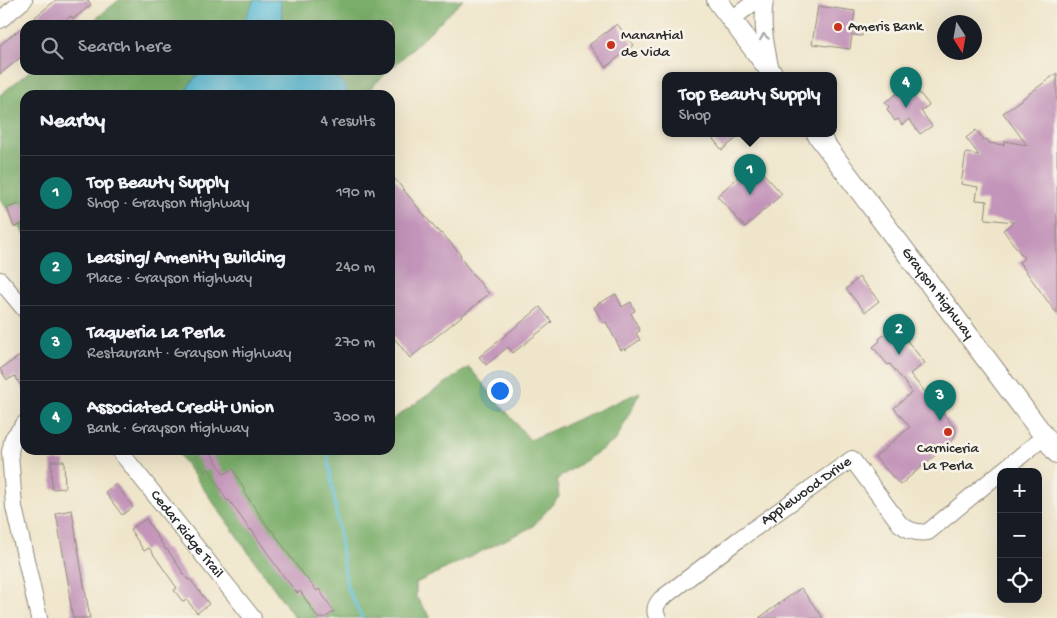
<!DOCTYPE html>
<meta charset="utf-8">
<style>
body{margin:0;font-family:"Gochi Hand",sans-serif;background:#242831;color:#f1f3f6}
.controls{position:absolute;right:15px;bottom:15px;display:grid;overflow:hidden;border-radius:10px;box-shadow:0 5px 20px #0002}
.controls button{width:45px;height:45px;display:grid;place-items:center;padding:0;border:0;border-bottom:1px solid #363941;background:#171b24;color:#f1f3f6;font:25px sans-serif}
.compass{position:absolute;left:937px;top:15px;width:45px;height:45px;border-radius:50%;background:#171b24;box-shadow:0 5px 20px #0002;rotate:169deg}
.you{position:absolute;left:499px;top:390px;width:18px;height:18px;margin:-12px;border:4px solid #fff;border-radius:50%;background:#1a73e8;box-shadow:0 0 0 8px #1a73e833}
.badge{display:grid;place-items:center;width:32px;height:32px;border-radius:50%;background:#0f766e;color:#fff;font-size:16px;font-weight:700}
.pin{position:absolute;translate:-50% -41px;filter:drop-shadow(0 1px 2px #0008)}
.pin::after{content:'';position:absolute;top:26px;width:18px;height:15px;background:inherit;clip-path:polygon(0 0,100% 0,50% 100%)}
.popup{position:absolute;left:662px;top:72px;width:175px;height:65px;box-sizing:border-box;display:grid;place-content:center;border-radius:10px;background:#171b24;filter:drop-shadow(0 1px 4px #0005);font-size:16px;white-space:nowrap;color:#9ea1a6}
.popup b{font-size:19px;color:#f1f3f6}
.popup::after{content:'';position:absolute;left:50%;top:100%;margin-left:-10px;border:10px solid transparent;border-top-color:#171b24}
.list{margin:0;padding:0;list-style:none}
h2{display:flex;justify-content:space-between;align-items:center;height:65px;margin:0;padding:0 20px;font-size:21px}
h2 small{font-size:16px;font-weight:400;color:#9ea1a6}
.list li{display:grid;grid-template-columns:32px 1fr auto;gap:15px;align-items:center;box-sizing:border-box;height:75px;padding:0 20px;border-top:1px solid #363941}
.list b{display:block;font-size:19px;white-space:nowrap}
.list p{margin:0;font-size:16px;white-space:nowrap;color:#9ea1a6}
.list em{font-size:16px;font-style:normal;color:#9ea1a6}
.icon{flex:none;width:28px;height:28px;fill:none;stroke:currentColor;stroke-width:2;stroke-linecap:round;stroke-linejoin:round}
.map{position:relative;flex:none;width:1057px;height:618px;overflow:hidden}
.search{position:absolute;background:#171b24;box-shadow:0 5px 20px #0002;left:20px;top:20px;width:375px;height:55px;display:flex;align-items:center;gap:12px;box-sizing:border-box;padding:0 18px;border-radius:15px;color:#9ea1a6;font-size:19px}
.panel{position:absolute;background:#171b24;box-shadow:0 5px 20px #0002;left:20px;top:90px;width:375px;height:365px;border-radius:15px}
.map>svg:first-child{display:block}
.forest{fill:#79ad69;stroke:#526c4a}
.water{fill:#59bcd7;stroke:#427481}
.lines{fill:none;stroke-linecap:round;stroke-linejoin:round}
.stream{stroke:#59bcd7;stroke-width:3}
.building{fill:#c394b9}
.minor-casing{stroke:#8d887a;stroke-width:18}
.major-casing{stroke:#8d887a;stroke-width:22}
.minor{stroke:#fff;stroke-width:16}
.major{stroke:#fff;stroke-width:20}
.oneway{stroke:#a0a0a0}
.poi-dot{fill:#c8321e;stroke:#f7f3e8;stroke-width:2}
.labels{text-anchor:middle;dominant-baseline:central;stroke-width:5;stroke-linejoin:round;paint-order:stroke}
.poi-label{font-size:15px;fill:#2b2b2b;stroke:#f7f3e8;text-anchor:start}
.street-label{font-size:15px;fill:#2b2b2b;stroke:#f7f3e8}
</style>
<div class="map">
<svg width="1057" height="618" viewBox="0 0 1057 618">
<rect width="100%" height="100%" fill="#f7f3e8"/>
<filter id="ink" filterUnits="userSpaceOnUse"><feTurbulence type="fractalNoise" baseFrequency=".02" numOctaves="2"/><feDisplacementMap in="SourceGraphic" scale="10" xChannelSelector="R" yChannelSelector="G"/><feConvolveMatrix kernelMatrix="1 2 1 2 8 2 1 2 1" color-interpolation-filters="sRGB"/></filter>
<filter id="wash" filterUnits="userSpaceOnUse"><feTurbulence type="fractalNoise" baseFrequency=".0096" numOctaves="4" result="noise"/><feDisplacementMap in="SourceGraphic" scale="20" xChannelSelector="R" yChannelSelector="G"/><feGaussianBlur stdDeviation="1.12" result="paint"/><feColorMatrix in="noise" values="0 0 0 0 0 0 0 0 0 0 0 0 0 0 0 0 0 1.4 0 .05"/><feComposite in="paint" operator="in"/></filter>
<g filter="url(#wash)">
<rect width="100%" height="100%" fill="#efe5ca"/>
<!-- forest -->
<g class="forest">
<polygon points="119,0 463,0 390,70 390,25 88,25"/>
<polygon points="31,70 390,70 363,95 25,95 25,235 0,199 0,95"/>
<polygon points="469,367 530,440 640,392 616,440 557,479 559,497 532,527 416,583 416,597 431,618 295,618 176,450 390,450 390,421"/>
</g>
<!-- water -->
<g class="water">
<polygon points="254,0 280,0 283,25 242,25"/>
<path d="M201,70H320C332,75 347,80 347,95H186L188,87Z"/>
</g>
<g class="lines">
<!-- stream -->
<polyline class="stream" points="327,450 347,587 362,618"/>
</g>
<g id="blocks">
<!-- building -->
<g class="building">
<polygon points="56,0 88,0 91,5 73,19 71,16 59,25 25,25 36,19 35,17"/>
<polygon points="818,6 855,11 853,26 862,27 862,36 852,35 850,49 812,44"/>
<polygon points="617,24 634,45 606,67 589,45"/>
<polygon points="25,25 25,54 0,74 0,45"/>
<polygon points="1057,73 1057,314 1019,262 1024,258 1003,230 1014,222 985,219 987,201 976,200 978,187 961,184 966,153 979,155 966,138 976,130 984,140 987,139 989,143 1004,145 1004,141 1027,145 1003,113"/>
<polygon points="910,84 916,92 918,91 929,105 921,111 932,126 920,134 909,119 902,125 898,119 895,121 887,109 889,107 885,102"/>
<polygon points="709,134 742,134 722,150"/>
<polygon points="754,163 782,194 745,227 717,196"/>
<polygon points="390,173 434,227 441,234 442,233 461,255 460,256 465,264 489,294 410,358 390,333"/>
<polygon points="22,203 25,210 25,223 14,227 7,208"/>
<polygon points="859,277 879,301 865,312 846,289"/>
<polygon points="616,294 622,307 631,302 635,311 631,313 640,331 636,333 640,340 625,350 624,348 621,350 606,322 603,323 594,307 598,305 597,304"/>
<polygon points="540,307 552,322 513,353 508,347 486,365 479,357"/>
<polygon points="897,328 925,363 910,374 955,428 956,432 953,440 900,485 875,457 910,427 894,408 912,392 890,364 888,365 873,347 880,341 879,339 888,332 889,334"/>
<polygon points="20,356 25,364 25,393 15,376 7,380 0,369"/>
<polygon points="192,450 209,450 224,474 233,469 245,491 244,492 271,531 272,530 299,569 317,591 319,589 334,612 324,618 318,618 300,591 297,593 281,573 251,529 250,530 229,500 227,501 209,469 205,472"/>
<polygon points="51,461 64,461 65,488 52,489"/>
<polygon points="116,484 133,507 122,515 105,492"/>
<polygon points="72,510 81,567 90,618 73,618 69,594 70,593 56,513"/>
<polygon points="146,519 166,550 167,549 188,580 190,579 209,604 197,613 187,600 183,602 174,590 177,588 149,548 144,551 130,529"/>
<polygon points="801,588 823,618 759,618"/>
</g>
</g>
</g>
<g filter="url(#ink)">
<use href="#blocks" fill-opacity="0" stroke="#8d887a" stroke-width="1"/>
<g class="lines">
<!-- minor casing -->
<g class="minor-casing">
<g id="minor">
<path d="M765,0C761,25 766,47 771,71"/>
<polyline points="732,19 757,0"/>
<polyline points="0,20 24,0"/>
<polyline points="0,280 25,310"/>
<polyline points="25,423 13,438 10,452 14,507 39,618"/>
<path id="s1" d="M119,450L253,618"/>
<polyline points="1001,472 1044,437"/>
<path id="s2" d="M658,618C653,611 656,604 661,599L738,540L852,459L900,524C908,530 917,534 928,532L1001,472"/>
</g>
</g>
<!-- major casing -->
<g class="major-casing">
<g id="major">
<polyline points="717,0 774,76"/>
<path id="s3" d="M817,134L1057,453"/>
</g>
</g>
<!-- minor -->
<use href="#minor" class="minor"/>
<!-- major -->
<use href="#major" class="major"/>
</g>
<!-- one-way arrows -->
<defs><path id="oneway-chevron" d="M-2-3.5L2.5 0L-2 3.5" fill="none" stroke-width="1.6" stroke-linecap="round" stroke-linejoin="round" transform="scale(1.25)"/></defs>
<use class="oneway" href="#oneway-chevron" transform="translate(764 37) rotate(-99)"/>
</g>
<!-- markers -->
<g class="poi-dot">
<circle cx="838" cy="27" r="5"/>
<circle cx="611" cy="45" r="5"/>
<circle cx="948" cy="432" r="5"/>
</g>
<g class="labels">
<!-- poi labels -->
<g class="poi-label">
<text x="848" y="27">Ameris Bank</text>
<text x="621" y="36">Manantial<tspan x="621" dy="17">de Vida</tspan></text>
<text x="948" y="449" text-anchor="middle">Carniceria<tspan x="948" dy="17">La Perla</tspan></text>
</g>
<!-- street labels -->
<g class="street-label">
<text stroke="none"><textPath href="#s3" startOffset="200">Grayson Highway</textPath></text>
<text stroke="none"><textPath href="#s2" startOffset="202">Applewood Drive</textPath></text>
<text stroke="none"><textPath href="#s1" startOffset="108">Cedar Ridge Trail</textPath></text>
</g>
</g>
</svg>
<div class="controls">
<button>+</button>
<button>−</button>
<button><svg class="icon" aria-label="locate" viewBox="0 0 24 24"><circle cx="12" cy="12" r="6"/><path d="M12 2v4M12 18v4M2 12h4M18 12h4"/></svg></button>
</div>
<svg class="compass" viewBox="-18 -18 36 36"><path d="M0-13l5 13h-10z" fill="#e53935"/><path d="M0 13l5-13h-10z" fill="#9ea1a6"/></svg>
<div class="you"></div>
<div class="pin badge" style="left:750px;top:195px">1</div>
<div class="popup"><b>Top Beauty Supply</b>Shop</div>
<div class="pin badge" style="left:899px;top:355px">2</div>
<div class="pin badge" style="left:940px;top:421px">3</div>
<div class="pin badge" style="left:906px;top:108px">4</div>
<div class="search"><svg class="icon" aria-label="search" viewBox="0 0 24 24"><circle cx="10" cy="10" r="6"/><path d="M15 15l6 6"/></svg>Search here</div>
<section class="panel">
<h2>Nearby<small>4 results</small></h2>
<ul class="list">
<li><span class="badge">1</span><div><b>Top Beauty Supply</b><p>Shop · Grayson Highway</p></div><em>190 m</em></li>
<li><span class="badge">2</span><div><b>Leasing/ Amenity Building</b><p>Place · Grayson Highway</p></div><em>240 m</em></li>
<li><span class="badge">3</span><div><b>Taqueria La Perla</b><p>Restaurant · Grayson Highway</p></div><em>270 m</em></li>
<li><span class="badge">4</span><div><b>Associated Credit Union</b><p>Bank · Grayson Highway</p></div><em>300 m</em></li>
</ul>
</section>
</div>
